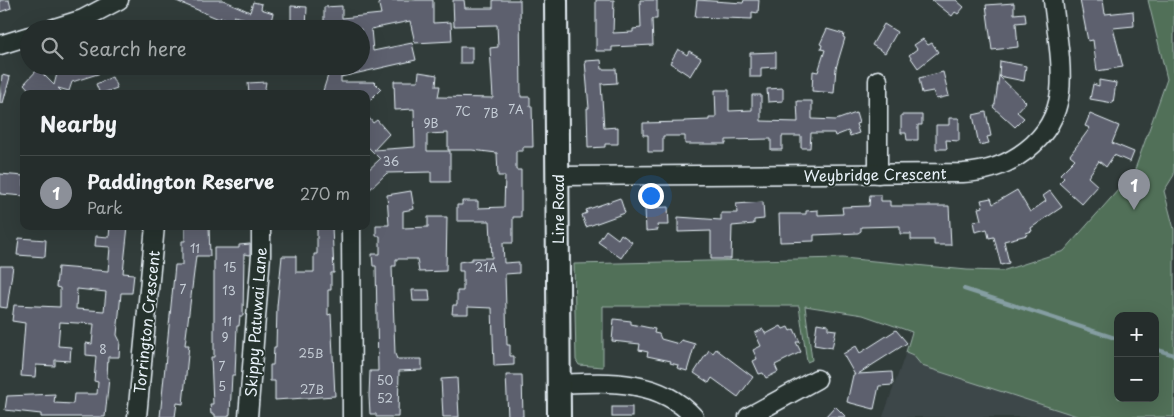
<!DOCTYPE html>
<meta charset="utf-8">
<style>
body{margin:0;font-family:"Playpen Sans",sans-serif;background:#2d3534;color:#f1f3f6}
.controls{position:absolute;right:15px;bottom:15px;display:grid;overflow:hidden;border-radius:10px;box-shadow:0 5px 20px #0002}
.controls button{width:45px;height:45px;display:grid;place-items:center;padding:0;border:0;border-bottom:1px solid #424948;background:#252d2c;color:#f1f3f6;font:25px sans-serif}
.you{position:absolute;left:650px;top:195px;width:18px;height:18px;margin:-12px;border:4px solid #fff;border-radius:50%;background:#1a73e8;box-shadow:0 0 0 8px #1a73e833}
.badge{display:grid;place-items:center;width:32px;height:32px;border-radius:50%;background:#8c9099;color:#fff;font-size:16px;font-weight:700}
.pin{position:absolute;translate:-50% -41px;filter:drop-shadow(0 1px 2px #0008)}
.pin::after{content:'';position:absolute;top:26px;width:18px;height:15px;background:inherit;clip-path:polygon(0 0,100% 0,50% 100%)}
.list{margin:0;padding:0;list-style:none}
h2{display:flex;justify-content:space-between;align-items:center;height:65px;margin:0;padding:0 20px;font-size:21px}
h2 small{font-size:16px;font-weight:400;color:#a3a8a9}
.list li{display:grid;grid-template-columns:32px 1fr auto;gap:15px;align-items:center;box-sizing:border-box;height:75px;padding:0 20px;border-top:1px solid #424948}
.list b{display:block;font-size:19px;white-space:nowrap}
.list p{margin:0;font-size:16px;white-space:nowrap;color:#a3a8a9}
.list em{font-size:16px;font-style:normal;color:#a3a8a9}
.icon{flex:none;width:28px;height:28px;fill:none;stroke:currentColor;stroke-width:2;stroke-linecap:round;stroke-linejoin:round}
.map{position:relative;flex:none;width:1174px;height:417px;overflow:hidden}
.search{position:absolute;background:#252d2c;box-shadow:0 5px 20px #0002;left:20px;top:20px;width:350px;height:55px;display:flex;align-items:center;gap:12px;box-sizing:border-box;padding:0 18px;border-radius:28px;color:#a3a8a9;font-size:19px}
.panel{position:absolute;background:#252d2c;box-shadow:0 5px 20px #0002;left:20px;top:90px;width:350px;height:140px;border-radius:10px}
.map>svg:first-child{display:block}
.built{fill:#3e474a}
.green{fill:#517059;stroke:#9cb0a8;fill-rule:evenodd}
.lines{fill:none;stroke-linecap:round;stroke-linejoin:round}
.stream{stroke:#859ea2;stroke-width:4}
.building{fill:#5d616e;stroke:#e8f1f8;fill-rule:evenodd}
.minor-casing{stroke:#e8f1f8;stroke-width:21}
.major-casing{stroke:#e8f1f8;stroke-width:26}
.minor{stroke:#26332d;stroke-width:18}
.major{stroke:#26332d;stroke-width:22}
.labels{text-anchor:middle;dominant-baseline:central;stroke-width:4;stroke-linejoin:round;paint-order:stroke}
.number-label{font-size:12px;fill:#c5cdd6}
.street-label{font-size:15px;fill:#e8f1f8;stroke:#26332d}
</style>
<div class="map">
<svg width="1174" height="417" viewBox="0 0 1174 417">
<rect width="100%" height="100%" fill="#313c3a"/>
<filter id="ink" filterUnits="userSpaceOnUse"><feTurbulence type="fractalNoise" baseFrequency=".02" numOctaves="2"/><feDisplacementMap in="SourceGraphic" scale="10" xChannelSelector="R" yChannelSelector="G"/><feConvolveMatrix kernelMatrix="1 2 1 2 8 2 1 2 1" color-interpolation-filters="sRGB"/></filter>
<g filter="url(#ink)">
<!-- built -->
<polygon class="built" points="906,352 913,355 922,366 1080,417 883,417"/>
<!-- green -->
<path class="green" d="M1148,0H1174V175L1164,191L1174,229V417H1080L922,366L913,355L906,352L912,332L863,315L805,306L812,360L807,362L799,306H603V367L579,365L576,360L574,264L843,258L967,270L1002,271L1064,251L1134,172L1167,79ZM1118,316H1155V398H1118Z"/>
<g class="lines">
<!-- stream -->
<g class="stream">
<polyline points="964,289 1118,339"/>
<polyline points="1155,349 1174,355"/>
</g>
</g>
<!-- building -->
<g class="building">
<polygon points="0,0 9,0 11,8 0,12"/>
<polygon points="174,0 223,0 250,12 253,2 262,4 261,9 273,13 269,29 248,29 251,20 234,16 232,21 221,17 219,19"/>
<polygon points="378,0 433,0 433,23 451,22 452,41 415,43 410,21 371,29 373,51 412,43 416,60 341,77 341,82 374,82 381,89 366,104 366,94 322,94 331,66 361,66 361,29 324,29 324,7 342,6 342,18 381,14"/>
<polygon points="453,0 464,0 465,8 493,8 493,0 520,0 521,97 530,97 530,106 532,106 533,147 523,147 523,151 516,151 516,170 521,170 521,217 513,217 513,243 503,243 504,263 519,262 519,273 505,274 507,345 510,345 510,356 514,356 514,365 494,366 492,308 468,307 468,314 452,314 453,305 457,305 457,291 463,291 463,271 459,271 459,262 472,260 472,258 492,258 490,221 457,221 457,205 462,205 462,201 478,201 478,208 504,207 505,176 498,176 497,153 472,150 448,150 448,133 427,134 427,151 450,151 450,182 431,182 431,172 387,173 366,193 366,172 380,159 366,145 366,114 373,123 377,120 389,134 374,150 415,147 414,109 395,110 394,81 418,81 419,72 437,75 436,86 440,86 438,97 493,98 490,48 498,47 497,25 454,26"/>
<polygon points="596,0 614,0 613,33 633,32 633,29 641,28 640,0 657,0 657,19 652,19 653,45 612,47 612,51 596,51"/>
<polygon points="697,0 743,3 744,0 759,0 758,13 752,12 752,19 695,17"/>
<polygon points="932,0 956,0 964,7 958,14 955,12 952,16"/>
<polygon points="1080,0 1103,0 1105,14 1133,11 1134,26 1113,28 1123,67 1097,71 1093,40 1088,41"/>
<polygon points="1014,3 1014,14 1025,13 1026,22 1016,23 1018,47 992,50 986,5"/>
<polygon points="291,6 307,7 306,29 291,29"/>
<polygon points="884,24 897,32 885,53 872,45"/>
<polygon points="827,29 844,34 843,37 845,38 836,68 834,93 812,91 813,71 818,72 825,50 821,49 822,45 820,44"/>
<polygon points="923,39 928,45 932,43 938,52 918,68 909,55 917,49 914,45"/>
<rect x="460" y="47" width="12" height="16"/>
<polygon points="678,49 687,55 689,51 701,58 690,76 670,63"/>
<polygon points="776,52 776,67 761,68 761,77 750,77 750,53"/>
<polygon points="601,60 602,69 616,69 617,83 601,84 604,128 618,127 618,144 605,144 605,147 588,148 587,108 589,108 585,61"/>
<polygon points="1000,61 1026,66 1024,81 999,76"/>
<polygon points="59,66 116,66 117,68 72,82 69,91 58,88 64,94 33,94 24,84 38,69 54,85"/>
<polygon points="943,72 949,96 936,99 933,91 922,93 919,78"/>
<polygon points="2,75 10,77 3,103 0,103"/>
<polygon points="999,76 1026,102 1017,112 1024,118 1015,127 993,107 995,104"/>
<polygon points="112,77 117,88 100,94 96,84"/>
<polygon points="1099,80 1116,83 1113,103 1090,99 1093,84 1099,86"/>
<polygon points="266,82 264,94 249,94 248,83"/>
<polygon points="783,88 783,101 768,102 767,89"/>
<polygon points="715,90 729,90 729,111 752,110 752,95 761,95 761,121 798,122 797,101 812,101 812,119 836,120 856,113 859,123 856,124 859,133 850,136 848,131 835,136 834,133 811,133 810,148 801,148 801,136 782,136 782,150 771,150 771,139 726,140 726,144 685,144 685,136 663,136 663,152 648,152 648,135 643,135 643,123 684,122 684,121 709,120 709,118 716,118"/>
<polygon points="986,112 991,136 987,137 989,143 979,145 973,115"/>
<polygon points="1090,114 1119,126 1112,143 1134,152 1130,162 1114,155 1106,167 1099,161 1088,177 1098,186 1082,204 1059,183 1064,178 1060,174 1075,159 1070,155 1090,128 1085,126"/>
<polygon points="901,115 922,115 922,125 918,125 918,140 907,140 906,133 901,133"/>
<polygon points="949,118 959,118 959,141 946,140 947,149 936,149 936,125 949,125"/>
<polygon points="0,174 24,176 24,196 0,194"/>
<polygon points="1017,190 1030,212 1046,201 1043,196 1050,191 1062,207 1031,228 1032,231 1026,233 1027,235 1004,241 1009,263 1001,265 994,237 989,238 987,229 975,232 973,221 981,220 978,208 983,207 981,200 991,198 993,204"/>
<polygon points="411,191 414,209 403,211 403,228 428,227 428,217 447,217 446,271 419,272 417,259 396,259 396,266 392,266 395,354 397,359 422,359 422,370 399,371 398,417 376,417 376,414 370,414 369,396 370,371 378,371 376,266 373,266 372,254 380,254 380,236 376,236 376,225 389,225 387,195"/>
<polygon points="870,195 881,195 881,201 890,201 890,206 949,206 951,245 934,245 934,240 911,240 911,234 900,234 900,226 861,227 861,231 858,233 814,235 814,241 780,242 779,214 806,214 806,211 818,210 818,215 843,214 842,207 869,206"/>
<polygon points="620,198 625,213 586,227 582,215 587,213 586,210"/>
<polygon points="763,202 764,219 754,220 754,224 732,226 731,259 711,259 711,231 678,232 678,217 721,220 721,213 737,213 736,204"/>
<polygon points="668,207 669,225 657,225 658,230 646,231 645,208"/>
<path d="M110,226H128L123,273L134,274L132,293H121L117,335L120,341L119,357H108L107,378H109L105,417H41V414L5,410L7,396L55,394L54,403L73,404L74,394H97L98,382L94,381L96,356L86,355V343L92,344L94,324L60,322L58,346L71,347L70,361L55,360V366L36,365L35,377L21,376L25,323L12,321L14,305L60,307V288L56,287L58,267L108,271L110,247L95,246L96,236L109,237ZM77,289L106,292L104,311L76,309Z"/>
<polygon points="185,226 209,226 210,256 196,256 185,345 189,345 183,404 177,403 175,417 160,417 175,265 182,265 182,241 185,241"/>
<polygon points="317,226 332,226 334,273 331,273 331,290 328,290 328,315 331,314 335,396 275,400 275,381 270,381 270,365 273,365 274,347 276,347 277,306 282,256 296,256 296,272 314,272 314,254 317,254"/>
<polygon points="606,230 618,239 621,234 632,242 621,258 598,242"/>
<polygon points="19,238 46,240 45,257 17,255"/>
<polygon points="250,244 250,255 244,254 243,316 240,316 239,326 237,326 235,375 232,375 230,414 228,417 215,417 215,414 211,414 210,404 213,404 211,357 214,357 214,248 239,248 239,245"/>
<polygon points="0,266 13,266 7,308 0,307"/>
<polygon points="412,290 429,290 430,301 413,301"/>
<polygon points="614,319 631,321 631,324 655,329 654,333 659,334 661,339 679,344 681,340 695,344 687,371 677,368 678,365 670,363 671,361 647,356 648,352 639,350 640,344 612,341"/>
<polygon points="817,323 828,325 828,329 836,330 832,348 814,345"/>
<polygon points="781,326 783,329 788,327 790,331 794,329 800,342 796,342 801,352 775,365 778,372 766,378 763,373 759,374 753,361 757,359 753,350 761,346 755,333 763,329 766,334"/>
<polygon points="896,330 907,343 858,374 892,372 893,385 879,386 874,409 847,402 853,375 855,375 843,354 856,346 860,353"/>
<polygon points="716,349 753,377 738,397 712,378 709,383 694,373 709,350 713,353"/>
<polygon points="506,375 522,375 523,417 508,417"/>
<polygon points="457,378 459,417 443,417 441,379"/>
<polygon points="835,406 846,417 825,417"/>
<rect x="612" y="407" width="20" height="10"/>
</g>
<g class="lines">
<!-- minor casing -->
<g class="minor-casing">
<g id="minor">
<polyline points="51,29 83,19 119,0"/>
<polyline points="0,45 29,36"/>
<polyline points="878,80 878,174"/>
<path d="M557,176L963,173C1009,171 1054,141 1060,92C1063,62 1056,30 1053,0"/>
<polyline points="351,226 352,417"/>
<path d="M558,384C606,382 659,378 694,417"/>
<polyline points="137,417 155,226"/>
<polyline points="248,417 261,255 261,226"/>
<polyline points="748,417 817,379"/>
</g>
</g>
<!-- major casing -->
<g class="major-casing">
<polyline id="major" points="556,0 559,417"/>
</g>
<!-- minor -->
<use href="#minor" class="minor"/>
<!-- major -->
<use href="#major" class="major"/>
</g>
</g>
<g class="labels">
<!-- number labels -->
<g class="number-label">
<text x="516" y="109">7A</text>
<text x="463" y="111">7C</text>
<text x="491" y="113">7B</text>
<text x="431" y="123">9B</text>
<text x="391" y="161">36</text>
<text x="195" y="248">11</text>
<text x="230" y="267">15</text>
<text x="486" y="267">21A</text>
<text x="183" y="289">7</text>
<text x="229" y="290">13</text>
<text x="227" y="321">11</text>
<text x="225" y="337">9</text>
<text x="103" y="349">8</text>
<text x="311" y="353">25B</text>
<text x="222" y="366">7</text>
<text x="385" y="380">50</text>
<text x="222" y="386">5</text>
<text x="312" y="389">27B</text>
<text x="385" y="398">52</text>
</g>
<!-- street labels -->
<g class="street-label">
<text transform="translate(875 174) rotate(-1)">Weybridge Crescent</text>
<text transform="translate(557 209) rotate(-90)">Line Road</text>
<text transform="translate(146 322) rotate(-84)">Torrington Crescent</text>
<text transform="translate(255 322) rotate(-86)">Skippy Patuwai Lane</text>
</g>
</g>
</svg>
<div class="controls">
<button>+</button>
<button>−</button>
</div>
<div class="you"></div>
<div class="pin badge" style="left:1134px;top:210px">1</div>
<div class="search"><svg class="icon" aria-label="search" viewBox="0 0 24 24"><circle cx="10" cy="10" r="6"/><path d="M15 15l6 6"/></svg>Search here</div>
<section class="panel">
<h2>Nearby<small></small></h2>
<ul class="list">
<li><span class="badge">1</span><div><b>Paddington Reserve</b><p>Park</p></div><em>270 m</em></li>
</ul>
</section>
</div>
